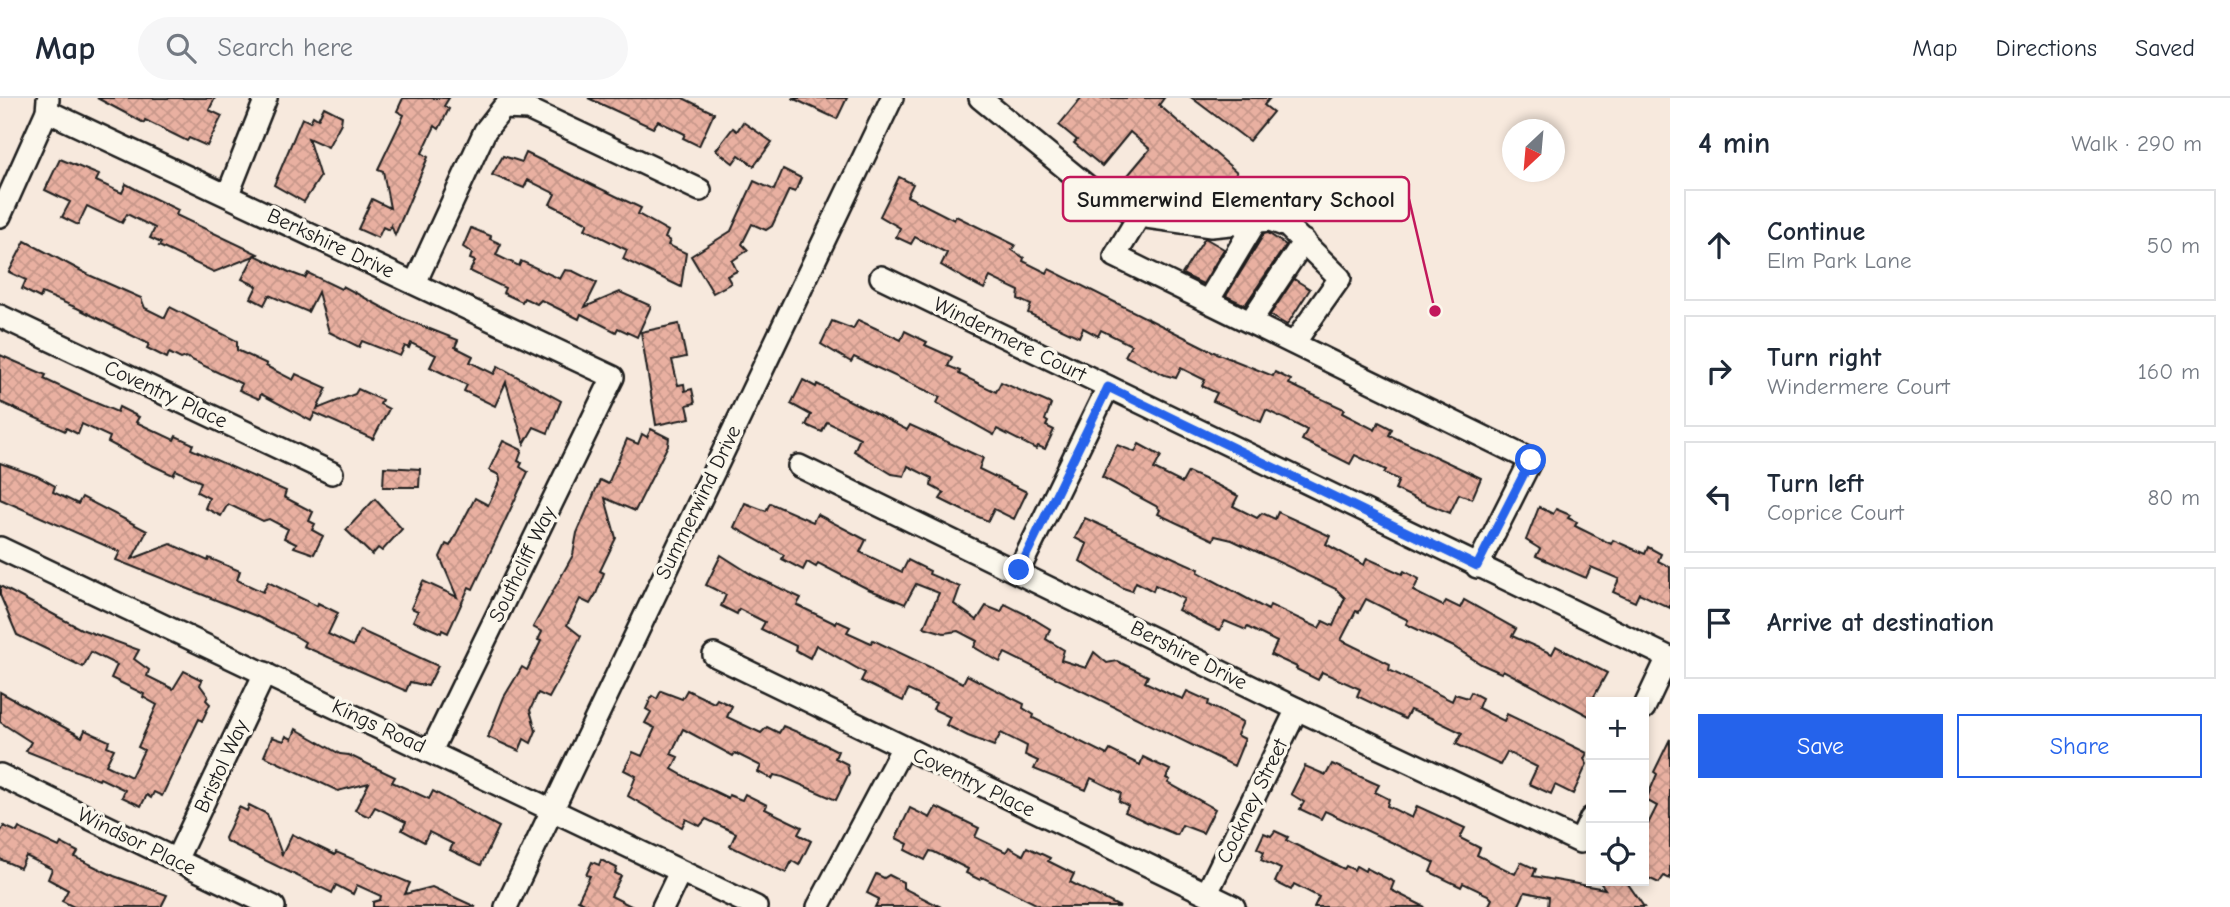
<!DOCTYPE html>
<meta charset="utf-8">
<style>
body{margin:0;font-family:"Comic Neue",sans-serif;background:#f6f6f7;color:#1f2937}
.controls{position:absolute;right:21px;bottom:21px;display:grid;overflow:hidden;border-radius:0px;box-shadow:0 4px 10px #0003}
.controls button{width:63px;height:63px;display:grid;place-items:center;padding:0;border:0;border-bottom:2px solid #e0e1e3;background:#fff;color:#1f2937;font:35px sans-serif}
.compass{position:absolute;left:1502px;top:21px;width:63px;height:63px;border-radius:50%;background:#fff;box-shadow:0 4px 10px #0003;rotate:206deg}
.stop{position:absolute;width:21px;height:21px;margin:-16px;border:5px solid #2563eb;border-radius:50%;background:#fff}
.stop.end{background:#2563eb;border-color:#fff;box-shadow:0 2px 7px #0008}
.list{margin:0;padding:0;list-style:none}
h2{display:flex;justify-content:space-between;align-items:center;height:91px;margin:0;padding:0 28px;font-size:30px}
h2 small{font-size:23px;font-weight:400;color:#747a83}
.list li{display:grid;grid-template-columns:46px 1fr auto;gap:21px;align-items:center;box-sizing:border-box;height:112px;margin:0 14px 14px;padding:0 14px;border:2px solid #e0e1e3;border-radius:0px}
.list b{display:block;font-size:26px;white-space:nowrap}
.list p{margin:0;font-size:23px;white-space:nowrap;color:#747a83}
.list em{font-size:23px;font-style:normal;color:#747a83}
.actions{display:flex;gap:14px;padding:21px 28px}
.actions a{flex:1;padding:16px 0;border:2px solid #2563eb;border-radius:0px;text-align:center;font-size:24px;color:#2563eb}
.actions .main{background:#2563eb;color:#fff}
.icon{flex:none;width:38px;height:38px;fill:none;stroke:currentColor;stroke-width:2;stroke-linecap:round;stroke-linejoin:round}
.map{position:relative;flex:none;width:1670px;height:809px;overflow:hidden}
header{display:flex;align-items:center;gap:42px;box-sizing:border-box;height:98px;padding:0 35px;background:#fff;border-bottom:2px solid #e0e1e3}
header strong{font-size:33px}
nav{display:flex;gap:38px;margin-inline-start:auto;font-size:24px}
.search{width:490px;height:63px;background:#f6f6f7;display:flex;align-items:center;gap:18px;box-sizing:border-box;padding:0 24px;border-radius:38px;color:#747a83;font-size:26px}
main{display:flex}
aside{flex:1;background:#fff}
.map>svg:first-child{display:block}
.building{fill:url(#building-cross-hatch);stroke:#1c1c1c;stroke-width:2}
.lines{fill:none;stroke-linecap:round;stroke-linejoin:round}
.minor-casing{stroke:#1c1c1c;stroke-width:26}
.minor{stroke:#fbf7ec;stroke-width:21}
.route{stroke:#2563eb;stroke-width:9}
.labels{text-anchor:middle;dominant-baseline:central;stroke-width:7;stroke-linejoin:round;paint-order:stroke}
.street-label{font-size:21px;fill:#1c1c1c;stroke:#fbf7ec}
.leader{fill:none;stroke:#c2185b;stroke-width:2.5}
.callout-dot{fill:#c2185b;stroke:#fbf7ec;stroke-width:2.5}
.callout{fill:#fbf7ec;stroke:#c2185b;stroke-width:2.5}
.callout-label{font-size:23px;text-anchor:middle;font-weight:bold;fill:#1c1c1c}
</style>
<header>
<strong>Map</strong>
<div class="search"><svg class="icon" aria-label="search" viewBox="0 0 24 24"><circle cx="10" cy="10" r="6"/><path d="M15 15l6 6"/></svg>Search here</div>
<nav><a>Map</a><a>Directions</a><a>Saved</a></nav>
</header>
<main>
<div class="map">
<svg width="1670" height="809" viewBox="0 0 1670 809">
<defs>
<pattern id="building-cross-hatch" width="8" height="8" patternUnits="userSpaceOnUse" patternTransform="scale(1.75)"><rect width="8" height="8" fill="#e9b0a1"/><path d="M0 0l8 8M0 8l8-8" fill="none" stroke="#c7978a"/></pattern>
</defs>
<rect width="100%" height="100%" fill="#f7e9dd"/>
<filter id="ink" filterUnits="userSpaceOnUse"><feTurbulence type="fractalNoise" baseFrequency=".0143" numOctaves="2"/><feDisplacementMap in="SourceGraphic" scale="14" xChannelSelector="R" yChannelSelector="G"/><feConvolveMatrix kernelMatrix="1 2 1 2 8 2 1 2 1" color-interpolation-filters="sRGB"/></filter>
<g filter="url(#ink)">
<!-- building -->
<g class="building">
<polygon points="97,0 215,0 209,12 222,18 207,48 189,40 187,43 145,22 144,25"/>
<polygon points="403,0 449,0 444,8 449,11 439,31 435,28 422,55 428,59 395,137 391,127 389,132 383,129 378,140 358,131 372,101 390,110 383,73 378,71 404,17 397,13"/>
<polygon points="588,0 683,0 714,15 699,48 683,40 685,36 658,23 653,30"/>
<polygon points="792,0 847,0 837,21"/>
<polygon points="1081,0 1164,0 1159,7 1237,74 1204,114 1190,112 1165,90 1151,106 1124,82 1150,51 1130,34 1102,68 1074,45 1077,42 1059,27"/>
<polygon points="1192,0 1270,0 1264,7 1273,14 1249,43"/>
<polygon points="324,9 342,18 341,25 328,49 308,40 320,79 304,104 274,87 302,20 310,24 313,18 318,21"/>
<polygon points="743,24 772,44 754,68 739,57 733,65 716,52 733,30 737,33"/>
<polygon points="526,55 641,110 638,116 668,133 665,140 670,143 668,147 686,155 681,189 623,161 627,152 585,131 588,125 550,106 555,96 552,94 528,82 524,90 492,77 503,58 522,64"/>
<polygon points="60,61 99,77 96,83 122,95 126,86 143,95 178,112 176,117 258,156 255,157 289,174 305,180 308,175 341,191 343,188 402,220 458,242 455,249 473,258 470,264 494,276 498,268 561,303 548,335 534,329 524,346 506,284 495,308 464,293 467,287 430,269 436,257 411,245 409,250 405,248 400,258 362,243 359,249 329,234 318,194 308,214 269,197 264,207 251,200 257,188 242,181 254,158 214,174 159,148 161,145 150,140 155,130 127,116 122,125 87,108 78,127 62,119 70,104 45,92"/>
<polygon points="783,71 801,80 795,94 789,92 772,128 766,132 752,126 742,146 748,152 732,163 737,173 727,178 731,185 713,195 691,158 731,133 754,83 774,92"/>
<polygon points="899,79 913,86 907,98 954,122 956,118 1015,147 1012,152 1024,160 1023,163 1047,175 1049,171 1216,255 1273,278 1275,274 1291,282 1289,286 1344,311 1342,315 1375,332 1379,324 1392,331 1389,337 1481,380 1472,401 1459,396 1450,415 1418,402 1395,391 1399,382 1384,375 1386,372 1355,357 1350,366 1302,342 1307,332 1287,322 1266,312 1261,324 1213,303 1217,295 1202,288 1205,282 1181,270 1176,280 1165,277 1125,258 1131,247 1101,232 1098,238 1083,230 1079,239 1028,215 1031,207 1018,201 1019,193 990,179 984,191 969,183 941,167 947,155 915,139 911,146 896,139 900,130 880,118"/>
<polygon points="471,130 491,138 490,141 501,146 496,157 519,168 521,163 560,181 565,172 573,173 597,185 585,209 620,194 651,208 637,239 618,230 616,234 581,216 579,221 541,202 537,206 524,200 522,204 503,195 505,190 470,173 475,163 470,161 472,155 463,149"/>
<polygon points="1268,135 1286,147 1245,207 1226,198 1264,136"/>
<polygon points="1205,140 1224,151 1203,186 1182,176"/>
<polygon points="25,143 89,177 141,200 145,210 165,220 170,209 237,243 237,252 267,266 266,268 293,282 296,276 327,290 317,311 355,296 358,291 382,302 380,306 389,311 373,341 315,315 311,323 261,296 259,301 239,292 242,286 186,259 181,261 169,255 167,260 147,250 149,246 77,210 42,195 40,200 22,191 26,182 9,174"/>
<polygon points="1294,181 1310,191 1287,227 1270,217"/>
<polygon points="858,222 901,242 905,233 927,244 925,247 952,259 948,268 960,273 959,276 996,294 1001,284 1051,306 1045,322 1048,324 1046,328 1054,332 1045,351 1038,348 1036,351 997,331 994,337 937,305 940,299 854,259 851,264 821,246 832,223 853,231"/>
<polygon points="679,226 686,259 672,262 678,287 684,286 685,293 692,291 695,305 687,307 690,320 656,327 641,234"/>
<polygon points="0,257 46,277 44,281 80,298 117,314 119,309 139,319 136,324 174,342 176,338 193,346 191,351 286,393 284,399 313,414 309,423 315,426 312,432 323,438 314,456 294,449 296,446 284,440 288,431 269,421 263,423 228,406 221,418 205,410 209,400 197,394 201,384 176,372 173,377 143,363 108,344 110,339 82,326 78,336 66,330 65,333 0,304"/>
<polygon points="803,282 816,289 817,286 907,332 910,327 983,360 979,371 1027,394 1014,421 994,411 988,423 962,412 940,401 944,395 931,388 932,380 908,368 904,378 892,376 854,353 860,340 827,324 822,334 806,327 811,317 791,306"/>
<polygon points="651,331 669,340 668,347 635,413 605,400 616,440 600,473 604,475 596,496 590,506 580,501 567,527 581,538 568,565 549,600 538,595 530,612 536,633 531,645 524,641 519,653 488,639 504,599 522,569 527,572 541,543 538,542 542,534 533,529 573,457 577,435 600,382 608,386 627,341 638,346 642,336 647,339"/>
<polygon points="503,343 522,352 518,363 522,365 520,369 528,374 473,491 469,489 448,535 442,532 441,535 413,523 418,513 411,510 423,483 457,499 440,459 446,446 450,448 475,400 488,407 500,382 499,377 489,372"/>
<polygon points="1139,346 1161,358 1154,371 1182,385 1188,374 1217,387 1238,398 1233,408 1257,420 1262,415 1275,421 1278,414 1330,438 1326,446 1364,467 1367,460 1402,476 1404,473 1419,481 1413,493 1443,508 1446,503 1460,510 1464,502 1516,531 1512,538 1552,556 1556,548 1607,575 1591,604 1591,619 1503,572 1501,575 1481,566 1454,549 1406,526 1408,522 1366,501 1359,514 1356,513 1341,542 1390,566 1389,572 1452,603 1455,596 1468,600 1471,594 1482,600 1478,610 1504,623 1507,616 1587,655 1584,661 1587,666 1573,696 1555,687 1551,696 1529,686 1537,669 1507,654 1500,667 1456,646 1462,635 1431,620 1410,612 1405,621 1357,598 1360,591 1322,574 1318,582 1296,571 1297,569 1271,557 1277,544 1247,529 1246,532 1225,523 1220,532 1214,530 1178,512 1184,501 1155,487 1153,493 1136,484 1132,493 1123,490 1080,463 1087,446 1075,440 1085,420 1199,471 1198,474 1268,512 1270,507 1319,530 1323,523 1333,528 1345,500 1336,491 1232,442 1215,438 1213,442 1158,416 1160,412 1156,408 1102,379 1117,347 1135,354"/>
<polygon points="0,365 37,378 55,388 53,394 78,406 82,399 147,433 132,461 171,446 208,463 209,460 240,473 237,482 263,494 268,484 317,508 318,505 338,515 328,536 353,548 360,532 438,568 428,588 410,584 406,593 303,548 305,544 292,536 256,518 116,462 120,454 0,401"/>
<polygon points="384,369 420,371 419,389 383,389"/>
<polygon points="375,401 402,431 382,453 378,450 372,457 346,432"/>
<polygon points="745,405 766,413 770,405 813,424 817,416 866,442 860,454 902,474 908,462 930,473 929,476 960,489 954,506 977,522 986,508 1001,514 1005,506 1027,517 1050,531 1046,541 1064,552 1061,562 1086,570 1094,554 1107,565 1117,563 1148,578 1145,584 1170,596 1183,601 1187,593 1209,603 1208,607 1243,624 1237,637 1245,641 1234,668 1005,555 1000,564 991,559 974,549 977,543 958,533 944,535 924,529 939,495 916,486 905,506 868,491 818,465 816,469 807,464 803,472 782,461 784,457 734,429"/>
<polygon points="1539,409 1553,416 1556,411 1570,417 1568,420 1577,424 1575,428 1611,446 1613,442 1645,456 1648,449 1661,456 1658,463 1670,469 1670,510 1639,495 1635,504 1613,494 1619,481 1591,469 1586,480 1536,458 1540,451 1526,442"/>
<polygon points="721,457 754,478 801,500 797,507 836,526 837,523 850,529 847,534 871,545 873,542 963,585 967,577 1024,606 1023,610 1034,617 1033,620 1107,657 1110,652 1140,667 1143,659 1170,672 1166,680 1170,682 1168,685 1215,711 1203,735 1182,727 1177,737 1151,726 1125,714 1128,708 1119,703 1121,695 1091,680 1086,692 1034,671 1038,663 1025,657 1027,648 1001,635 994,648 968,638 946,627 950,619 933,611 936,605 908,592 903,603 861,583 865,575 816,547 810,560 795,552 796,548 761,531 765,524 739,511 737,516 721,508 726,497 706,487"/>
<polygon points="0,488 81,531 139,552 134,561 149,572 147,578 173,591 184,573 202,582 200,587 208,598 206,602 210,606 202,623 199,621 162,698 154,694 151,700 147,697 141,708 122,699 125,692 100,680 99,682 26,653 31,644 0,624 0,594 82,639 85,632 109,643 107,648 114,651 106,667 131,679 144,652 138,649 157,607 143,599 144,596 111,580 117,567 91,554 83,569 17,537 0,497"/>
<polygon points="687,592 714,605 717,601 732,608 727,619 761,635 767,629 779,635 783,628 816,642 838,653 835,660 847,666 849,675 836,702 783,679 774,677 772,681 758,674 761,668 735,655 733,658 683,631 671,656 678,659 672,671 691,682 728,700 729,697 742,702 745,696 767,707 765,711 802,729 798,736 811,743 799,767 792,763 786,775 730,748 736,735 706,721 700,728 686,721 682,729 628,698 636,678 624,672 633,654 642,658 655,630 645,625 651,614 646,611 652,598 657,601 661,593 682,601"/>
<polygon points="296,631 340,656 349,657 395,679 392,684 429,701 433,693 499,729 481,767 450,752 453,746 429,734 424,744 402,732 406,724 375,709 369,719 355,712 369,685 338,693 264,658 272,639 284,643 286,638 292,641"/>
<polygon points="1670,641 1670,781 1664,778 1659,785 1644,778 1644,734 1657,708 1646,702 1657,676 1654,674"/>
<polygon points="1332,666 1379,687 1375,694 1389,701 1387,708 1412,720 1417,708 1465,730 1460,740 1480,750 1477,757 1515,776 1521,764 1536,771 1533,778 1605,791 1599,783 1626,783 1644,809 1548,809 1549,799 1525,794 1518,809 1488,809 1492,801 1488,797 1463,785 1461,789 1430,774 1434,764 1325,713 1321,721 1300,711 1304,704 1291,696 1305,668 1326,677"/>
<polygon points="249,707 267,716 282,757 292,736 335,757 336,754 410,785 405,796 432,789 476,809 373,809 373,804 380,802 381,798 357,787 353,796 336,787 332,795 226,743 225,740 239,709 247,713"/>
<polygon points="936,709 979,730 975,739 1006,754 1009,749 1023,757 1027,749 1050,760 1048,763 1074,776 1070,784 1120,809 1042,809 982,779 980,782 966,775 968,771 934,754 930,753 925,762 905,752 908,746 896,740 910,710 930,720"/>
<polygon points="4,728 17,734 19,730 59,749 61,745 78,754 75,759 114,778 167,797 161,809 74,809 62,803 68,792 48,781 52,771 26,758 20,770 0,761 0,735"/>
<polygon points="1275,733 1288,739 1286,742 1344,771 1346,768 1354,772 1356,768 1365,773 1366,770 1394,784 1391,792 1425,809 1314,809 1319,799 1294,786 1291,792 1275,784 1281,771 1261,762 1264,754 1257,750 1264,735 1271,738"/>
<polygon points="601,762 617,770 615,775 621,778 611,798 633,809 593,809 578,802 590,778 586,777 592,764 599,767"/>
<polygon points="876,776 884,780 889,777 903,784 903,790 941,809 875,809 879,801 867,795"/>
</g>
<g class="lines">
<!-- minor casing -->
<g class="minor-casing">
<g id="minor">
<polyline points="980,0 1097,96 1139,118"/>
<polyline points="47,13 613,279 431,653"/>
<polyline points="228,96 266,0"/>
<polyline points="0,118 47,13 48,1"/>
<polyline points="881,179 1668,559 1644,610"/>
<polyline points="415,185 485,33 503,10 528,11 700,92"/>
<polyline points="1208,203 1256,123"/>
<polyline points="0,218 332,375"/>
<polyline points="1250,224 1304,143"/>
<polyline points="1294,245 1340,180 1287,128 1270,122 1211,128 1139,118 1115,158 1531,362 1477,469"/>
<polyline points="799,368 1297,611 1580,744 1591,720"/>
<polyline points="0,450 756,809"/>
<polyline points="1019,472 1108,289"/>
<polyline points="714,557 1234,809"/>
<polyline points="0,677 274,809"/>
<polyline points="176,762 265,575"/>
<polyline points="1207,795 1297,611"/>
<polyline points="506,809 892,0"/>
<polyline points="663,809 680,774"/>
<polyline points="818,809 903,649"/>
</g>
</g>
<!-- minor -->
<use href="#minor" class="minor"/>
</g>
</g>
<g class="lines" filter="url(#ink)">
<!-- route -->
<polyline class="route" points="1019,472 1108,289 1477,468 1531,362"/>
</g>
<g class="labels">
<!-- street labels -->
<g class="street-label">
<text transform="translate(331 145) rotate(25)">Berkshire Drive</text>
<text transform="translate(1010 241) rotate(26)">Windermere Court</text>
<text transform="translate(166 296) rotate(25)">Coventry Place</text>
<text transform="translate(698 404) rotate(-64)">Summerwind Drive</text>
<text transform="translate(522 466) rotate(-64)">Southcliff Way</text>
<text transform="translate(1189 557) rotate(27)">Bershire Drive</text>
<text transform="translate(379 628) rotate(25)">Kings Road</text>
<text transform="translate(221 668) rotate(-65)">Bristol Way</text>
<text transform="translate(974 684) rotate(26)">Coventry Place</text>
<text transform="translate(1252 703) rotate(-64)">Cockney Street</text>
<text transform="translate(137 743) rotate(26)">Windsor Place</text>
</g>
</g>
<!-- callouts -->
<path class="leader" d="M1435 213L1409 101"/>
<circle class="callout-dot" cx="1435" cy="213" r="7"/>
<rect class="callout" x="1063" y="79" width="346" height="44" rx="7"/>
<g class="callout-label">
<text x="1236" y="109">Summerwind Elementary School</text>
</g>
</svg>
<div class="controls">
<button>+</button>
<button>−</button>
<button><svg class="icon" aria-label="locate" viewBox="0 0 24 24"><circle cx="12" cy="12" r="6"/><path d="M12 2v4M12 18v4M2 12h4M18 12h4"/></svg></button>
</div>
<svg class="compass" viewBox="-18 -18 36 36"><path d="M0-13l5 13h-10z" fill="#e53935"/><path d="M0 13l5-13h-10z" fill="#747a83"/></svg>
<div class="stop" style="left:1531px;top:362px"></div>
<div class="stop end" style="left:1019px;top:472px"></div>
</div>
<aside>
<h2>4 min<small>Walk · 290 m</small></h2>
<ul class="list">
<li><svg class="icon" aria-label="ahead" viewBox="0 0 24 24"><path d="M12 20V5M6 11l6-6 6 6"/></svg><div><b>Continue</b><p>Elm Park Lane</p></div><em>50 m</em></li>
<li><svg class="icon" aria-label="right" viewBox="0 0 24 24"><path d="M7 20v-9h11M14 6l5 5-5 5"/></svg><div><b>Turn right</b><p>Windermere Court</p></div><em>160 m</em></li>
<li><svg class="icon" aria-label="left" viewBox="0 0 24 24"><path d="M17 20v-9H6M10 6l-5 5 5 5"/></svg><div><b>Turn left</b><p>Coprice Court</p></div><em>80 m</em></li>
<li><svg class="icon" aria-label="arrive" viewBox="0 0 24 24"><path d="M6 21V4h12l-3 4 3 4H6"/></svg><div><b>Arrive at destination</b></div></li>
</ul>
<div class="actions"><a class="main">Save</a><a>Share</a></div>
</aside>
</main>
